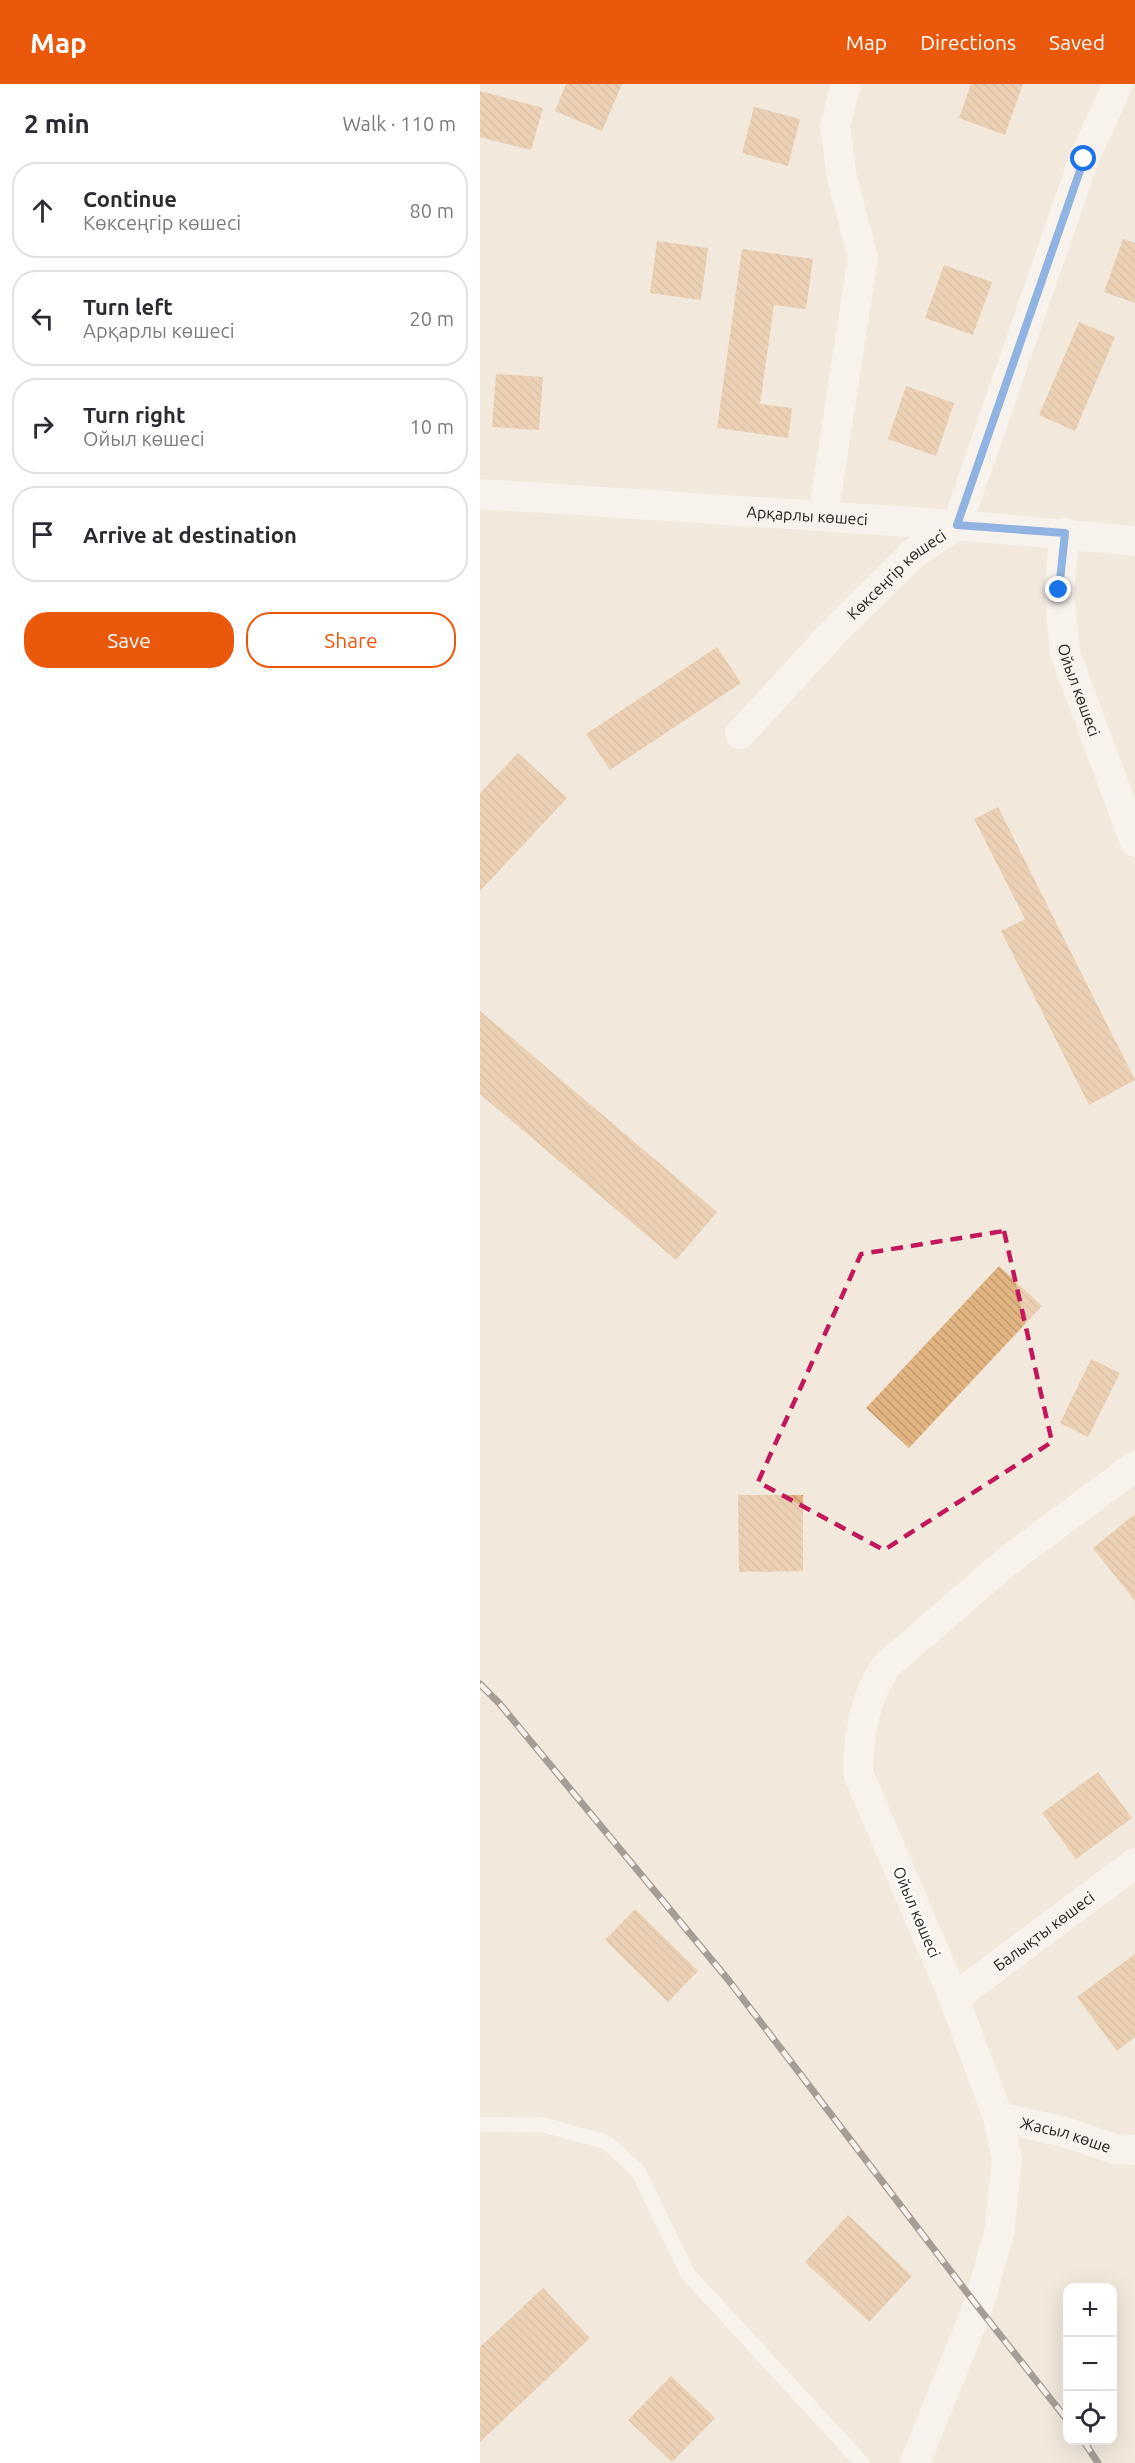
<!DOCTYPE html>
<meta charset="utf-8">
<style>
body{margin:0;font-family:Ubuntu,sans-serif;background:#f2f2f3;color:#2b2b33}
.controls{position:absolute;right:18px;bottom:18px;display:grid;overflow:hidden;border-radius:12px;box-shadow:0 6px 24px #0002}
.controls button{width:54px;height:54px;display:grid;place-items:center;padding:0;border:0;border-bottom:2px solid #e1e1e2;background:#fff;color:#2b2b33;font:30px sans-serif}
.stop{position:absolute;width:18px;height:18px;margin:-14px;border:4px solid #1a73e8;border-radius:50%;background:#fff}
.stop.end{background:#1a73e8;border-color:#fff;box-shadow:0 2px 6px #0008}
.list{margin:0;padding:0;list-style:none}
h2{display:flex;justify-content:space-between;align-items:center;height:78px;margin:0;padding:0 24px;font-size:26px}
h2 small{font-size:20px;font-weight:400;color:#7c7c81}
.list li{display:grid;grid-template-columns:39px 1fr auto;gap:18px;align-items:center;box-sizing:border-box;height:96px;margin:0 12px 12px;padding:0 12px;border:2px solid #e1e1e2;border-radius:24px}
.list b{display:block;font-size:22px;white-space:nowrap}
.list p{margin:0;font-size:20px;white-space:nowrap;color:#7c7c81}
.list em{font-size:20px;font-style:normal;color:#7c7c81}
.actions{display:flex;gap:12px;padding:18px 24px}
.actions a{flex:1;padding:14px 0;border:2px solid #ea580c;border-radius:24px;text-align:center;font-size:21px;color:#ea580c}
.actions .main{background:#ea580c;color:#fff}
.icon{flex:none;width:33px;height:33px;fill:none;stroke:currentColor;stroke-width:2;stroke-linecap:round;stroke-linejoin:round}
.map{position:relative;flex:none;width:655px;height:2379px;overflow:hidden}
header{display:flex;align-items:center;gap:36px;box-sizing:border-box;height:84px;padding:0 30px;background:#ea580c;color:#fff}
header strong{font-size:28px}
nav{display:flex;gap:33px;margin-inline-start:auto;font-size:21px}
main{display:flex}
aside{flex:1;background:#fff}
.map>svg:first-child{display:block}
.building{fill:url(#building-back-hatch)}
.lines{fill:none;stroke-linecap:round;stroke-linejoin:round}
.service{stroke:#fff;stroke-width:15}
.minor{stroke:#fff;stroke-width:30}
.rail-casing{stroke:#4a4540;stroke-width:7}
.rail{stroke:#fff;stroke-width:4.5;stroke-dasharray:14;stroke-linecap:butt}
.route{stroke:#1a73e8;stroke-width:8}
.marked{fill:none;stroke:#c2185b;stroke-width:4.5;stroke-dasharray:12 8;stroke-linejoin:round}
.labels{text-anchor:middle;dominant-baseline:central;stroke-width:4.5;stroke-linejoin:round;paint-order:stroke}
.street-label{font-size:16px;fill:#27231f;stroke:#fff}
</style>
<header>
<strong>Map</strong>
<nav><a>Map</a><a>Directions</a><a>Saved</a></nav>
</header>
<main>
<aside>
<h2>2 min<small>Walk · 110 m</small></h2>
<ul class="list">
<li><svg class="icon" aria-label="ahead" viewBox="0 0 24 24"><path d="M12 20V5M6 11l6-6 6 6"/></svg><div><b>Continue</b><p>Көксеңгір көшесі</p></div><em>80 m</em></li>
<li><svg class="icon" aria-label="left" viewBox="0 0 24 24"><path d="M17 20v-9H6M10 6l-5 5 5 5"/></svg><div><b>Turn left</b><p>Арқарлы көшесі</p></div><em>20 m</em></li>
<li><svg class="icon" aria-label="right" viewBox="0 0 24 24"><path d="M7 20v-9h11M14 6l5 5-5 5"/></svg><div><b>Turn right</b><p>Ойыл көшесі</p></div><em>10 m</em></li>
<li><svg class="icon" aria-label="arrive" viewBox="0 0 24 24"><path d="M6 21V4h12l-3 4 3 4H6"/></svg><div><b>Arrive at destination</b></div></li>
</ul>
<div class="actions"><a class="main">Save</a><a>Share</a></div>
</aside>
<div class="map">
<svg width="655" height="2379" viewBox="0 0 655 2379">
<defs>
<pattern id="building-back-hatch" width="6" height="6" patternUnits="userSpaceOnUse" patternTransform="scale(1.5)"><rect width="6" height="6" fill="#e2b481"/><path d="M-1 5l2 2M0 0l6 6M5-1l2 2" fill="none" stroke="#c29a6f"/></pattern>
</defs>
<rect width="100%" height="100%" fill="#f2e8dc"/>
<!-- building -->
<g class="building">
<polygon points="86,0 142,0 122,47 75,27"/>
<polygon points="491,0 543,0 525,51 479,34"/>
<polygon points="0,7 63,24 51,66 0,53"/>
<polygon points="274,23 320,35 308,82 262,69"/>
<polygon points="643,155 655,159 655,219 624,208"/>
<polygon points="177,157 228,164 221,216 170,209"/>
<polygon points="262,165 333,175 326,225 294,221 280,320 312,324 308,354 237,344"/>
<polygon points="464,181 512,198 493,251 445,234"/>
<polygon points="599,238 635,253 595,347 559,331"/>
<polygon points="16,290 63,293 59,346 12,343"/>
<polygon points="426,302 474,319 456,372 408,355"/>
<polygon points="237,563 261,599 130,686 106,650"/>
<polygon points="38,669 87,714 0,807 0,709"/>
<polygon points="518,723 655,996 609,1021 521,847 545,835 494,735"/>
<polygon points="0,927 237,1128 196,1176 0,1010"/>
<polygon points="519,1182 562,1222 429,1364 386,1324"/>
<polygon points="611,1275 640,1289 608,1353 580,1339"/>
<polygon points="258,1411 323,1411 323,1487 259,1488"/>
<polygon points="655,1430 655,1517 613,1464"/>
<polygon points="618,1688 652,1734 596,1775 562,1729"/>
<polygon points="155,1825 218,1887 188,1918 125,1856"/>
<polygon points="655,1870 655,1953 637,1967 597,1913"/>
<polygon points="368,2131 432,2192 389,2238 325,2178"/>
<polygon points="63,2204 110,2254 0,2358 0,2263"/>
<polygon points="191,2292 235,2334 192,2378 148,2336"/>
</g>
<g class="lines">
<!-- service -->
<polyline class="service" points="0,2040 64,2041 126,2058 158,2087 208,2190 382,2379"/>
<!-- minor -->
<g class="minor">
<path id="s1" d="M0,410L477,441L655,457"/>
<polyline points="343,432 383,173 362,94 355,42 366,0"/>
<path id="s2" d="M585,449L579,506L585,569L655,758"/>
<path id="s3" d="M260,650L354,548L434,469L477,441L604,75L638,0"/>
<path id="s4" d="M474,1914L655,1779"/>
<path id="s5" d="M518,2033L585,2048L635,2065L655,2066"/>
<path d="M435,2379L498,2223L519,2149L527,2076L518,2033L474,1914L378,1689C379,1650 384,1615 406,1582L525,1479L655,1382"/>
</g>
<!-- rail casing -->
<g class="rail-casing">
<g id="rail">
<polyline points="0,1600 19,1619 250,1898 498,2223 588,2337"/>
<polyline points="603,2356 618,2379"/>
</g>
</g>
<!-- rail -->
<use href="#rail" class="rail"/>
</g>
<g class="lines">
<!-- route -->
<polyline class="route" points="579,506 585,449 477,441 604,75"/>
</g>
<!-- marked area -->
<path d="M0 0H655V2379H0ZM524,1147L572,1358L404,1466L278,1398L381,1170Z" fill="#f2e8dc" fill-opacity=".55" fill-rule="evenodd"/>
<path class="marked" d="M524,1147L572,1358L404,1466L278,1398L381,1170Z"/>
<g class="labels">
<!-- street labels -->
<g class="street-label">
<text stroke="none"><textPath href="#s1" startOffset="328">Арқарлы көшесі</textPath></text>
<text stroke="none"><textPath href="#s3" startOffset="224">Көксеңгір көшесі</textPath></text>
<text stroke="none"><textPath href="#s2" startOffset="160">Ойыл көшесі</textPath></text>
<text transform="translate(437 1828) rotate(67)">Ойыл көшесі</text>
<text stroke="none"><textPath href="#s4" startOffset="112">Балықты көшесі</textPath></text>
<text stroke="none"><textPath href="#s5" startOffset="70">Жасыл көше</textPath></text>
</g>
</g>
</svg>
<div class="controls">
<button>+</button>
<button>−</button>
<button><svg class="icon" aria-label="locate" viewBox="0 0 24 24"><circle cx="12" cy="12" r="6"/><path d="M12 2v4M12 18v4M2 12h4M18 12h4"/></svg></button>
</div>
<div class="stop" style="left:604px;top:75px"></div>
<div class="stop end" style="left:579px;top:506px"></div>
</div>
</main>
